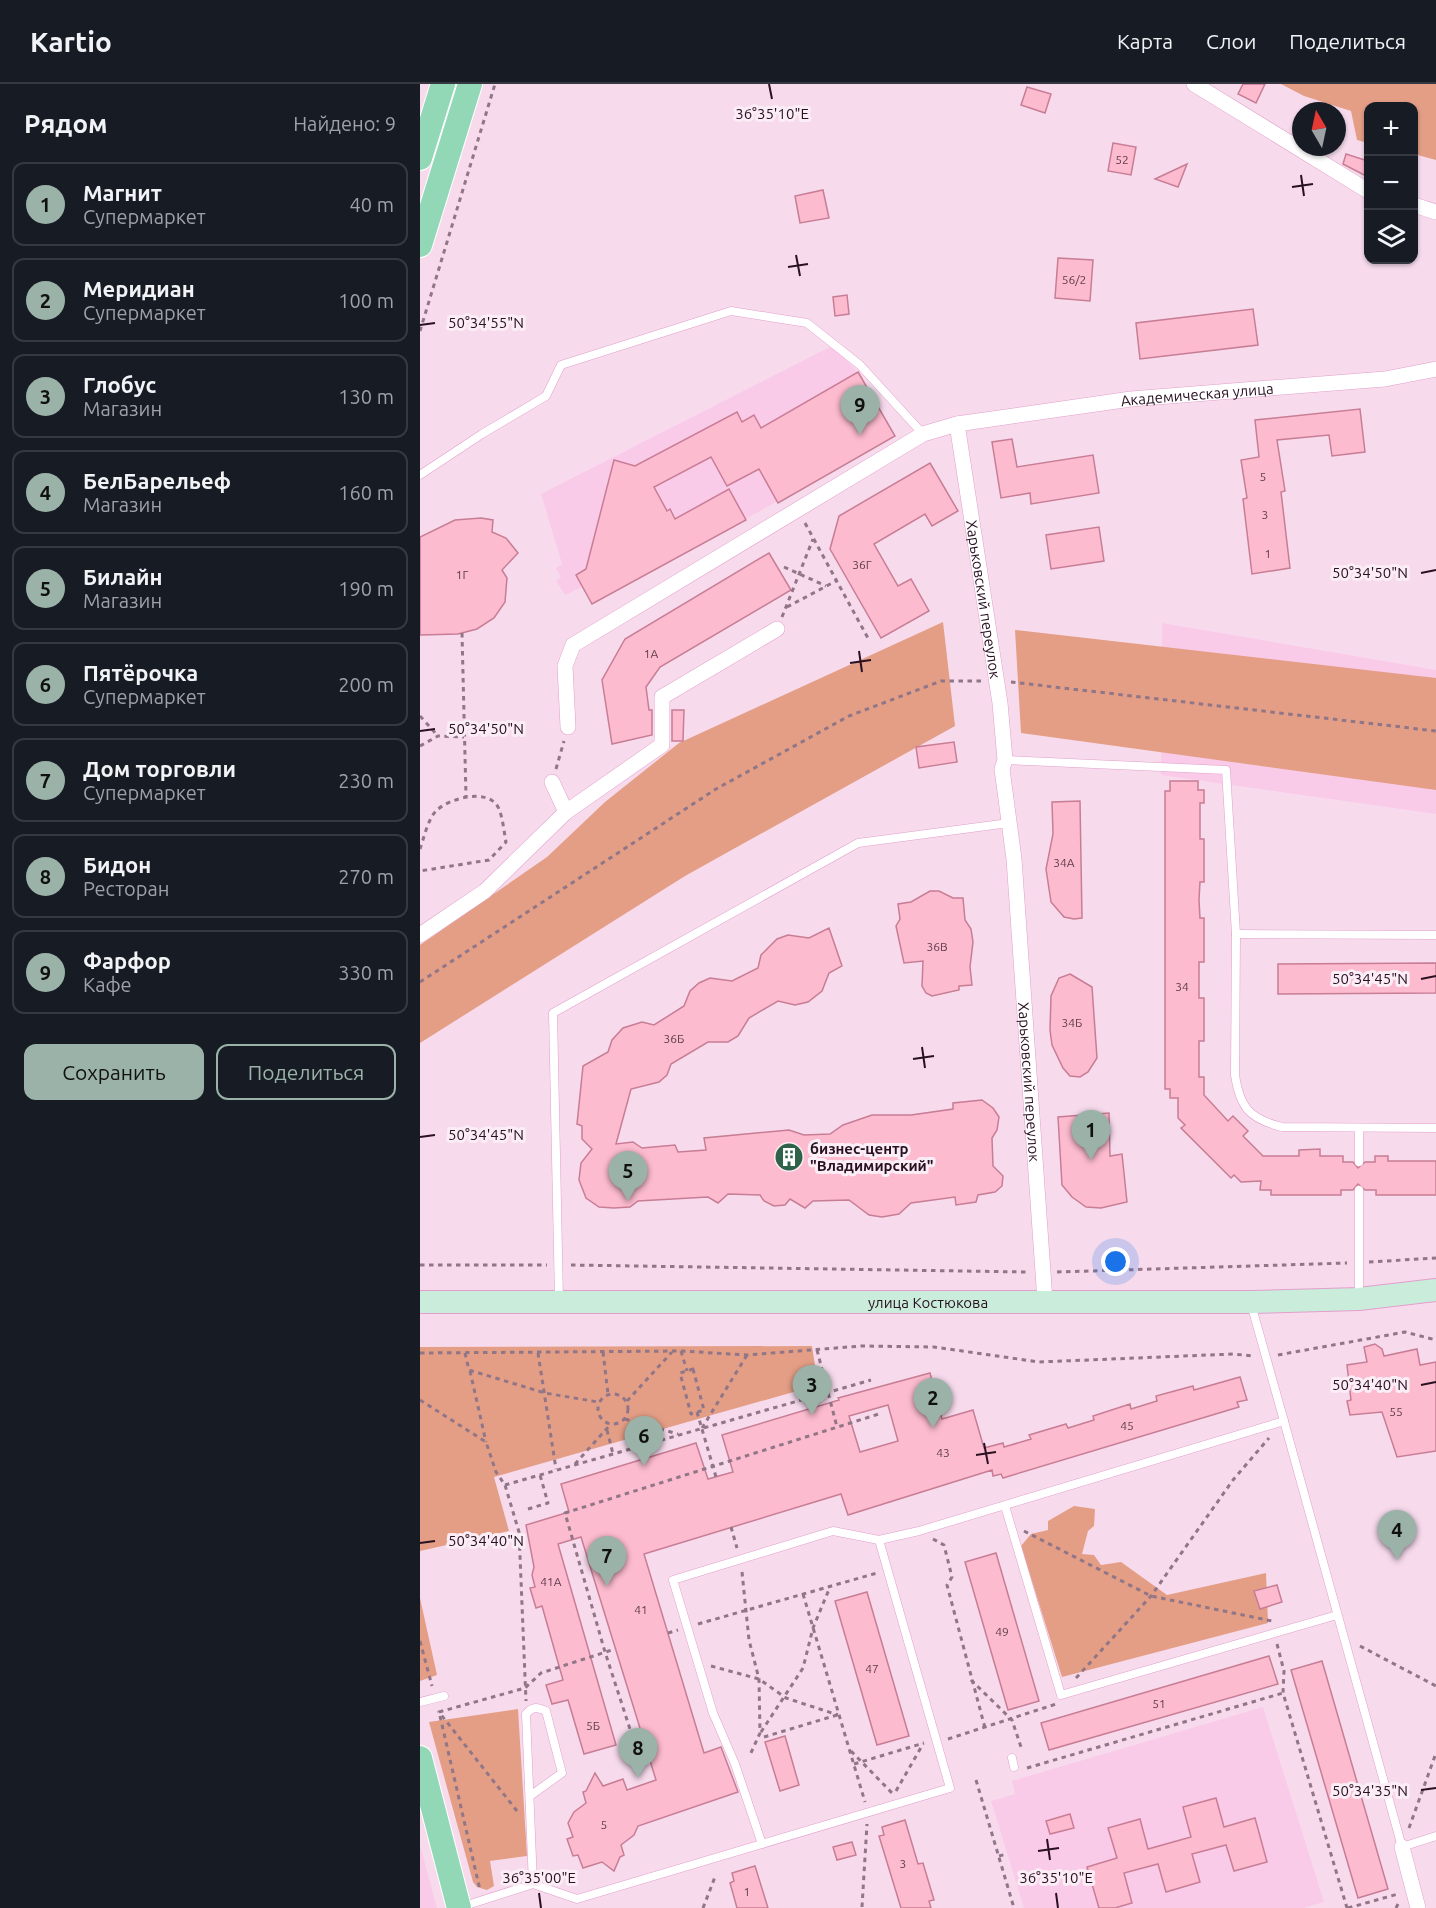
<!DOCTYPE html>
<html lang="ru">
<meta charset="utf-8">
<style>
body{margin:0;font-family:Ubuntu,sans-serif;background:#242831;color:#f1f3f6}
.controls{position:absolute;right:18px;top:18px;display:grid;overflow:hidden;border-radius:12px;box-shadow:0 2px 4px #0004}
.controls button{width:54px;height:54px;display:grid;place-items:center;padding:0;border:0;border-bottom:2px solid #363941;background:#171b24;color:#f1f3f6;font:30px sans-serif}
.compass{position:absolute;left:872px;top:18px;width:54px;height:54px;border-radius:50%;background:#171b24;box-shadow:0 2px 4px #0004;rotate:351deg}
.you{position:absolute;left:696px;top:1178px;width:21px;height:21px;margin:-15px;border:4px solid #fff;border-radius:50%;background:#1a73e8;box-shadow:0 0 0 9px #1a73e833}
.badge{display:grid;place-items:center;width:39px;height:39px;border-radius:50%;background:#9ab2a8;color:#111;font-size:20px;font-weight:700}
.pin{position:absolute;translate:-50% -50px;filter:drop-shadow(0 2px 3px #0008)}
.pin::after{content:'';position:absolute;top:32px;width:21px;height:18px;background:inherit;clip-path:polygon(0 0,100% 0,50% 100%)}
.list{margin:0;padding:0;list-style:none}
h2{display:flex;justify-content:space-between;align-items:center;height:78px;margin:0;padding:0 24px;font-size:26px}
h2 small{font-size:20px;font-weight:400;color:#9ea1a6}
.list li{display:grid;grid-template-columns:39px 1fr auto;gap:18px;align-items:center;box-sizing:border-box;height:84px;margin:0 12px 12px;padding:0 12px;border:2px solid #363941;border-radius:12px}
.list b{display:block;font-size:22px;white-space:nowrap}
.list p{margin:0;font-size:20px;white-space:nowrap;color:#9ea1a6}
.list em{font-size:20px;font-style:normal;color:#9ea1a6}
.actions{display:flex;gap:12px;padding:18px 24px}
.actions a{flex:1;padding:14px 0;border:2px solid #9ab2a8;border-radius:12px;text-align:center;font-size:21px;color:#9ab2a8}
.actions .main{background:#9ab2a8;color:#111}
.icon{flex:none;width:33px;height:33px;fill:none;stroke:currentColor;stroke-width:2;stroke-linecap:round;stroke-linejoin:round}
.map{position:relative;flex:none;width:1016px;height:1824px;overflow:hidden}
header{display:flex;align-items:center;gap:36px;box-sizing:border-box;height:84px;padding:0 30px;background:#171b24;border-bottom:2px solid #363941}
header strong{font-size:28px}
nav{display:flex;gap:33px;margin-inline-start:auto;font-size:21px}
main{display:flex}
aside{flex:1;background:#171b24}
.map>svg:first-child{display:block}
.built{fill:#facbe9}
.green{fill:#e49e86}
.building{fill:#fcbbce;stroke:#c87d95;stroke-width:1.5;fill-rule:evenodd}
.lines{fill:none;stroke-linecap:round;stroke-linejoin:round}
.service-casing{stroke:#e29fcb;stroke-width:9}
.minor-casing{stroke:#e29fcb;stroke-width:16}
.secondary-casing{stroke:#e29fcb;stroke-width:24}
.primary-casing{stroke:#fff;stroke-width:26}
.path{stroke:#907687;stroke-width:3;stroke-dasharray:4.5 4.5;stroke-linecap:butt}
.service{stroke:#fff;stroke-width:8}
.minor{stroke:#fff;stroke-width:15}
.secondary{stroke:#c9ecdb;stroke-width:22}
.primary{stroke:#92d8b7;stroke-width:24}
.ticks{fill:none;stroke:#291122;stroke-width:2}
.labels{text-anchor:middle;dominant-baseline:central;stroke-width:6;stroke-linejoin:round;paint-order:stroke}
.number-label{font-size:12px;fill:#5e3c4d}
.street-label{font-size:15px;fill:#291122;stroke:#fbedf6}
.poi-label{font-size:15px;font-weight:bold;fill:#291122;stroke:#fbedf6;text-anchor:start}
.ticks-label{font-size:15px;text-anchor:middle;fill:#291122;stroke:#fbedf6;stroke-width:6;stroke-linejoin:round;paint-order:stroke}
</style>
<header>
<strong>Kartio</strong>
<nav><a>Карта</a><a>Слои</a><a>Поделиться</a></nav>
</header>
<main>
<aside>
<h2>Рядом<small>Найдено: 9</small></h2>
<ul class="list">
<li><span class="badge">1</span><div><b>Магнит</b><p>Супермаркет</p></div><em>40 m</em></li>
<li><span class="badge">2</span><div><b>Меридиан</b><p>Супермаркет</p></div><em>100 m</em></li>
<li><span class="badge">3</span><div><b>Глобус</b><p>Магазин</p></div><em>130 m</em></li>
<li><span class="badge">4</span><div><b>БелБарельеф</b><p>Магазин</p></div><em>160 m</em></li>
<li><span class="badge">5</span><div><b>Билайн</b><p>Магазин</p></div><em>190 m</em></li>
<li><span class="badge">6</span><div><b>Пятёрочка</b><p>Супермаркет</p></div><em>200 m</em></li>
<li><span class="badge">7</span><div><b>Дом торговли</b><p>Супермаркет</p></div><em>230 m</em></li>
<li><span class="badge">8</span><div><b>Бидон</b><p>Ресторан</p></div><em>270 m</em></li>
<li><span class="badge">9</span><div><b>Фарфор</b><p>Кафе</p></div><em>330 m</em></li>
</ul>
<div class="actions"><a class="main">Сохранить</a><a>Поделиться</a></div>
</aside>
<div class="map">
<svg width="1016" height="1824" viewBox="0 0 1016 1824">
<rect width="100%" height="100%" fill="#f7dbed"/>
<!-- built -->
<g class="built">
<polygon points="412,262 438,288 475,352 172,520 162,503 145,511 136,497 141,493 136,484 142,480 121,410"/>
<polygon points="742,539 1016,586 1016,730 741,691"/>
<polygon points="843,1623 904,1818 883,1824 604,1824 571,1717 595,1710 592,1697"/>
<polygon points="0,1761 17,1824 0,1824"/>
</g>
<!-- green -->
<g class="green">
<polygon points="861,0 1016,0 1016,76 994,70 994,22 948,22 948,59 937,56 931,27 884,12"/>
<polygon points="523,538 535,642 265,792 0,959 0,861 127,773 185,718 259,659"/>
<polygon points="595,546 1016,594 1016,706 601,649"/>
<polygon points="392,1262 398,1301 74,1393 89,1447 0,1467 0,1263"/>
<polygon points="654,1422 675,1425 674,1442 668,1447 662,1470 674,1471 681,1481 701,1478 747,1511 846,1489 848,1539 642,1593 601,1462 611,1450 628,1446 628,1437"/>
<polygon points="0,1514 17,1591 0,1597"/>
<polygon points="98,1625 107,1772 70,1777 74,1802 67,1806 57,1803 53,1798 9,1638"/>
</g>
<!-- building -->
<g class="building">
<polygon points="823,0 845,0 836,19 818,10"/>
<polygon points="607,3 631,10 625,29 601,21"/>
<polygon points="693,59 716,63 711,91 688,87"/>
<polygon points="926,70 948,77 948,93 923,80"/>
<polygon points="767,80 758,103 735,95"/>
<polygon points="403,106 409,134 380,139 375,112"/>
<polygon points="638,174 673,176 670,217 635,214"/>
<polygon points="427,211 429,230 415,232 413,213"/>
<polygon points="833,225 838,261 720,275 716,239"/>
<polygon points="438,288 475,352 358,419 339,385 307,402 291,373 234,403 247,427 250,425 255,435 309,405 326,436 172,520 156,491 166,485 194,376 215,382 317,328 322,338 334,331 341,344"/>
<polygon points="940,325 945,368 912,372 909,351 857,356 865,407 861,408 870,484 832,490 823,415 827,414 821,376 839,373 835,336"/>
<polygon points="592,355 597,383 673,371 679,409 611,420 610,409 581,414 572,358"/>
<polygon points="510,379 538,427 512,442 505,430 454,460 478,502 491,495 509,527 461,554 410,465 419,432"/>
<polygon points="61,434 73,436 72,448 86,454 98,469 82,486 87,494 85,518 74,534 57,545 38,550 0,551 0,453 35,436"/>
<polygon points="679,443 684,477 631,485 626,451"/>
<polygon points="349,469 371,506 240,583 226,603 229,626 232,626 232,651 192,660 182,596 205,555"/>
<polygon points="252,626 264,626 263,657 252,657"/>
<polygon points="534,658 537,678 499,684 496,663"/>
<polygon points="750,697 778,697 778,706 784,706 784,719 780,719 780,755 784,755 784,798 780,798 779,816 780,834 784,834 784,878 779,878 779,914 784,914 784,957 779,957 779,993 784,993 784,1011 808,1037 813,1032 828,1047 823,1052 843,1072 879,1072 879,1066 900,1065 900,1072 923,1072 923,1078 933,1078 938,1084 945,1078 955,1078 955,1072 968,1072 968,1077 1016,1077 1016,1111 956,1111 956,1106 945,1106 938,1100 933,1106 921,1106 921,1111 851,1111 851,1106 840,1106 841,1097 821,1098 814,1091 811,1094 761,1044 765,1041 758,1034 758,1014 750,1014 750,1005 745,1005 745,707 750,707"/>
<polygon points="660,717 662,834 654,835 644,833 631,818 626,785 633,750 632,718"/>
<polygon points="510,807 519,807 533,814 543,814 545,836 551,845 553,858 550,883 552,901 539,902 539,906 512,912 506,909 502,902 503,877 484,879 476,842 480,835 478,820 491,818"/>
<polygon points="409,844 422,882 409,889 402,907 388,918 375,921 358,917 329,934 318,952 308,958 288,958 251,980 247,991 239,998 211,1005 196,1060 213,1058 222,1064 255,1061 258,1068 286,1066 284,1054 369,1046 384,1051 410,1050 423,1041 452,1031 491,1031 533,1025 533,1019 562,1016 573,1024 579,1033 577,1046 572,1054 573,1082 583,1092 582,1102 575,1108 558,1111 556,1118 536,1121 535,1113 491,1119 479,1130 462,1133 449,1131 429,1116 393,1117 385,1124 370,1115 365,1121 354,1122 344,1117 340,1111 308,1110 298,1119 288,1113 218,1117 210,1123 194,1124 179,1123 166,1114 159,1096 161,1079 172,1065 162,1055 162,1042 157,1040 163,982 188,968 192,956 203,944 222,938 234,941 264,922 270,907 279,899 290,894 312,897 338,884 341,871 357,855 368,851 389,854"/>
<polygon points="1016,879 1016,909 858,910 858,880"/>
<polygon points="650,890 672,903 677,974 668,988 660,993 650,992 643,984 632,961 630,946 631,912 639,894"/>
<polygon points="689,1029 690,1072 702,1070 707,1118 681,1124 666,1123 652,1113 642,1101 638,1033"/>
<polygon points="955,1260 962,1265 964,1272 997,1265 1000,1281 1016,1278 1016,1367 977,1373 962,1328 930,1331 927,1317 931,1316 927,1281 947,1278 944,1263"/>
<path d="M510,1289L522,1335L553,1326L564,1364L583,1359L584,1363L611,1355L609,1351L646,1340L648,1344L674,1336L673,1332L710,1320L711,1325L737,1317L736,1312L773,1302L774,1306L820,1293L827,1316L817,1318L819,1323L583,1394L581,1390L573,1392L572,1386L428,1431L421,1410L224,1470L284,1669L301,1663L318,1708L218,1742L214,1751L201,1761L204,1771L200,1773L194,1787L182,1778L163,1784L158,1771L153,1772L147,1755L153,1753L148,1739L154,1728L166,1719L163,1708L166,1707L175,1689L183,1702L203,1695L207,1706L236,1696L161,1453L138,1460L196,1661L164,1670L148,1616L132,1620L126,1601L143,1596L122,1522L116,1524L110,1504L115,1503L112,1491L114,1483L106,1441L149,1428L141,1400L276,1359L288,1395L313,1388L302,1351L419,1316L418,1314ZM468,1321L478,1357L440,1368L429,1332Z"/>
<polygon points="576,1469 619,1617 588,1626 545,1478"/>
<polygon points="857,1501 862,1518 840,1525 834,1507"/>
<polygon points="447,1508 489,1652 457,1661 415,1517"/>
<polygon points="849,1572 858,1600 629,1666 621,1639"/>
<polygon points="902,1577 968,1805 938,1814 871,1586"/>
<polygon points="365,1652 379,1701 360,1707 345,1658"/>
<polygon points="796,1714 804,1743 835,1734 847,1778 814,1787 806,1761 772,1770 780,1798 746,1808 738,1780 704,1789 712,1819 695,1824 679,1824 667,1783 697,1774 688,1744 720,1735 728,1765 771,1753 763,1723"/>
<polygon points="650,1730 654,1744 630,1750 626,1737"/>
<polygon points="485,1736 498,1780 503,1779 514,1816 509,1817 511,1824 481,1824 459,1752 464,1751 462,1743"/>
<polygon points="432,1758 436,1771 417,1776 413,1763"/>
<polygon points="335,1782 348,1824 317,1824 310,1799 314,1797 312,1789"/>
</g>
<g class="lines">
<!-- service casing -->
<g class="service-casing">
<g id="service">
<polyline points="0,391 62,350 126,312 141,281 311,227 387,239 440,281 503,350"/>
<path d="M585,676L806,686L816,850L815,991C820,1024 830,1035 862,1043L1016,1044"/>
<polyline points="816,850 1016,851"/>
<polyline points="939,1044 939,1078"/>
<polyline points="939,1106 939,1213"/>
<polyline points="139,1215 133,929 438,759 589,739"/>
<polyline points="864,1337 982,1763 1016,1752"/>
<polyline points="585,1422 641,1611 917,1531"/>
<polyline points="0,1618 24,1612"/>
<polyline points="592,1674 594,1683"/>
<path d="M110,1712L142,1689L126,1627C117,1623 113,1622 106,1630L113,1800"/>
<polyline points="342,1760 315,1680 293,1629 253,1496 413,1447 459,1456 499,1447 864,1337 831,1220"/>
<polyline points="41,1823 113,1800 157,1815 530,1704 459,1456"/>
</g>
</g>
<!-- minor casing -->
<g class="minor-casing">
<g id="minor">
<polyline points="774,0 948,107"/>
<polyline points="994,121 1016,128"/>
<path id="s1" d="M537,340L711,315L965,295L1016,285"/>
<path id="s2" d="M148,643L145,582L153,561L503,350L537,340L580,619L585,676L582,685L594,775L625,1217"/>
<polyline points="146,728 242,661 242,613 357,545"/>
<polyline points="0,851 65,807 146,728 132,698"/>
<polyline points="982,1763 998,1824"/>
</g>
</g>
<!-- secondary casing -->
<g class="secondary-casing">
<g id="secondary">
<path id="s3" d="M0,1218H831L939,1215L1016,1206"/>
</g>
</g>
<!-- primary casing -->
<g class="primary-casing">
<g id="primary">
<polyline points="0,74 23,0"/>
<polyline points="0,161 50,0"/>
<polyline points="0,1674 39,1824"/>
</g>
</g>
<!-- path -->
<g class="path">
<polyline points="0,247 75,0"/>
<polyline points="385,439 449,556"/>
<polyline points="364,483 406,502"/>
<polyline points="367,523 416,497"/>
<polyline points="362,533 393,455"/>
<polyline points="42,549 46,713"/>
<polyline points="591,598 1016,647"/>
<polyline points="0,632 18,652"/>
<polyline points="0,662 18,652 44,653"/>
<polyline points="136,685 144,657"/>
<path d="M0,765C4,754 8,734 17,726C30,714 70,703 79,725C83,735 84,748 86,758L69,776L0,787"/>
<polyline points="0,898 296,705 429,632 521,597 561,597"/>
<polyline points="949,1178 1016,1174"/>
<polyline points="0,1181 127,1181"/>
<polyline points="151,1181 607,1188"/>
<polyline points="637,1188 927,1179"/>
<polyline points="397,1266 417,1343"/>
<polyline points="261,1267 267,1287"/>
<polyline points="183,1268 188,1310"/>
<polyline points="0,1269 261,1267 327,1271 441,1262 514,1263 619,1278 813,1270 833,1272"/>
<polyline points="45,1269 49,1286 125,1309 178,1318"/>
<polyline points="118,1269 136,1385"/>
<polyline points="858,1271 985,1248 1016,1256"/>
<polygon points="273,1285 284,1326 271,1330 260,1289"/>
<polyline points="50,1287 66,1358"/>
<circle cx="193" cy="1325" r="15"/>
<polyline points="0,1316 66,1358 76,1388 85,1401 99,1448 106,1617"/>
<polyline points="207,1317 252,1268"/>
<polyline points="277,1328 296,1393"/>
<polyline points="205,1335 258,1350"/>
<polyline points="282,1344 327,1271"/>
<polyline points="187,1346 193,1370"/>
<polyline points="155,1380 190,1341"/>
<polyline points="85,1401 451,1296"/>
<polyline points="108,1425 128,1419 120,1391"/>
<polyline points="311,1443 317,1464"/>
<polyline points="604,1447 731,1512 852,1537"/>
<polyline points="513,1455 524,1461 532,1493 527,1501 565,1644"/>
<polyline points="322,1488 329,1556 339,1595 340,1649 330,1671"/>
<polyline points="383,1510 445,1718"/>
<polyline points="278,1540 457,1489"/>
<polyline points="248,1549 258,1546"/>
<polyline points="0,1557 12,1602"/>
<polyline points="857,1560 864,1587 863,1609 927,1824"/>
<polyline points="940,1562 1016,1602"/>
<polyline points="291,1582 339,1595 366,1614 418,1631"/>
<polyline points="656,1594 731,1512 813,1396 849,1354"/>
<polyline points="551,1596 592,1636 602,1666"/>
<polyline points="20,1632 60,1806"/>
<polyline points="341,1648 383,1584 393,1544 410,1503"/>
<polyline points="344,1653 417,1631"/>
<polyline points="528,1655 636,1620"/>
<polyline points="431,1667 473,1710"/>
<polyline points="221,1679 185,1568 145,1429 462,1329"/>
<polyline points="434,1680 504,1659"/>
<polyline points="607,1684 863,1609"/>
<polyline points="556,1696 594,1824"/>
<polyline points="476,1707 503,1660"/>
<polyline points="97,1727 19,1628 105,1604 121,1589 195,1565"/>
<polyline points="989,1744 1016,1669"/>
<polyline points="579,1772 587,1770"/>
<polyline points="442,1823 447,1740"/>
<polyline points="283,1824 295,1793"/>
<polyline points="928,1824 978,1810"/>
<polyline points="976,1824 980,1816"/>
</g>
<!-- service -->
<use href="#service" class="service"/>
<!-- minor -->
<use href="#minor" class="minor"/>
<!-- secondary -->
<use href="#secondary" class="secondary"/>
<!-- primary -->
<use href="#primary" class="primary"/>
</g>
<!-- ticks -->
<path class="ticks" d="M349,0L352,15M881,91L884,112M872,103L893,100M376,171L380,192M368,183L388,180M0,241L15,239M1001,489L1016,486M439,567L442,588M430,579L451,576M0,647L15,645M1001,895L1016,892M502,963L505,984M493,975L514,972M0,1053L15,1051M1001,1301L1016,1298M564,1359L568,1380M556,1371L576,1368M0,1459L15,1457M1001,1706L1016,1704M627,1755L630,1776M618,1767L639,1764M119,1809L121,1824M636,1809L638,1824"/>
<!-- icons -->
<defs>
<g id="building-disc" transform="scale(1.5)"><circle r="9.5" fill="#2f6349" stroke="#fbedf6"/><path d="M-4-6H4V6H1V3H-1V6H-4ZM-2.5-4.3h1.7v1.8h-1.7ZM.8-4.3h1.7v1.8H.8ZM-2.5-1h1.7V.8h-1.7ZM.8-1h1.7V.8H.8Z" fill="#fff"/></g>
</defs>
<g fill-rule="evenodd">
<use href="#building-disc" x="369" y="1073"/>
</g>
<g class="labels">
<!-- number labels -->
<g class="number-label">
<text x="702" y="75">52</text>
<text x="654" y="195">56/2</text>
<text x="843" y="392">5</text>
<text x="845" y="430">3</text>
<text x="848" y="469">1</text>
<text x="442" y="480">36Г</text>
<text x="42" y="490">1Г</text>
<text x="231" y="569">1А</text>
<text x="644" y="778">34А</text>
<text x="517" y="862">36В</text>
<text x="762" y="902">34</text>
<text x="652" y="938">34Б</text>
<text x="254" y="954">36Б</text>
<text x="976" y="1327">55</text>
<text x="707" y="1341">45</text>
<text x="523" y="1368">43</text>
<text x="131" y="1497">41А</text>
<text x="221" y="1525">41</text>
<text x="582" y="1547">49</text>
<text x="452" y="1584">47</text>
<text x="739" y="1619">51</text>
<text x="173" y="1641">5Б</text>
<text x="184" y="1740">5</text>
<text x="483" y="1779">3</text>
<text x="327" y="1807">1</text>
</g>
<!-- street labels -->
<g class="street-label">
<text stroke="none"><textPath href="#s1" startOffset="242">Академическая улица</textPath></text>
<text stroke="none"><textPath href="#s2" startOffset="705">Харьковский переулок</textPath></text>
<text stroke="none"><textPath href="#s2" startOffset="1191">Харьковский переулок</textPath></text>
<text stroke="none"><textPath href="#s3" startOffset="508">улица Костюкова</textPath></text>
</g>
<!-- poi labels -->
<g class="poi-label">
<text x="390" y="1064">бизнес-центр<tspan x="390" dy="17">"Владимирский"</tspan></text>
</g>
</g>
<g class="ticks-label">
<text x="352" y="35">36°35'10"E</text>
<text x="66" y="244">50°34'55"N</text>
<text x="950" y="494">50°34'50"N</text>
<text x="66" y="650">50°34'50"N</text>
<text x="950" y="900">50°34'45"N</text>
<text x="66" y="1056">50°34'45"N</text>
<text x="950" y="1306">50°34'40"N</text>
<text x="66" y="1462">50°34'40"N</text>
<text x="950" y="1712">50°34'35"N</text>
<text x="119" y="1799">36°35'00"E</text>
<text x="636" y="1799">36°35'10"E</text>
</g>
</svg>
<div class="controls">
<button>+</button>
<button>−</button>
<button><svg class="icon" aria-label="layers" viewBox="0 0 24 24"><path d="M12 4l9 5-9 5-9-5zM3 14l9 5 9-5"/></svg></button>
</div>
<svg class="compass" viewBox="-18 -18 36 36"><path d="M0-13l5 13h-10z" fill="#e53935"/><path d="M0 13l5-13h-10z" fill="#9ea1a6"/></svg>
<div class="you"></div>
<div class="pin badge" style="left:671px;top:1076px">1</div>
<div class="pin badge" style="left:513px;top:1344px">2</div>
<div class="pin badge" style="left:392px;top:1331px">3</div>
<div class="pin badge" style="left:977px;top:1476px">4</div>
<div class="pin badge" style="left:208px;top:1117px">5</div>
<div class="pin badge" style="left:224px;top:1382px">6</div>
<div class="pin badge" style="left:187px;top:1502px">7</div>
<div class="pin badge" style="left:218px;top:1694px">8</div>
<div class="pin badge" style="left:440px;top:351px">9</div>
</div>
</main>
